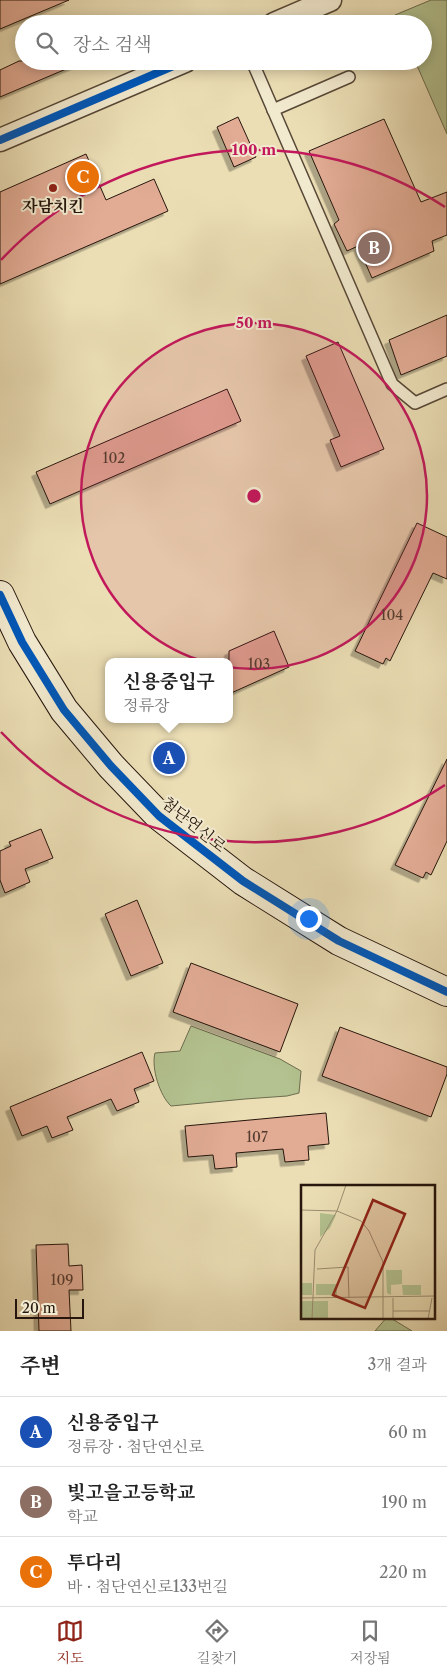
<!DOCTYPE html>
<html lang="ko">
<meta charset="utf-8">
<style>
body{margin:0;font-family:"Libre Caslon Text","Noto Serif KR",serif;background:#f2f2f2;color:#222}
.scale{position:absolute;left:15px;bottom:12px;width:69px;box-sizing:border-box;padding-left:5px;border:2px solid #26160d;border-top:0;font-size:14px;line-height:18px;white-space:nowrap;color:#26160d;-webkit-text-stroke:4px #f2eacf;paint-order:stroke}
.you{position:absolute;left:308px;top:918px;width:18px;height:18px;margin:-12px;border:4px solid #fff;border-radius:50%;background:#1a73e8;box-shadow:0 0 0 8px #1a73e833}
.badge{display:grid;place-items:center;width:32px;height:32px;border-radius:50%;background:#8f2418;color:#fff;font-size:16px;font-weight:700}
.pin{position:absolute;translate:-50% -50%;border:2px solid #fff;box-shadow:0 1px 5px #0006}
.popup{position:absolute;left:105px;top:658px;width:128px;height:65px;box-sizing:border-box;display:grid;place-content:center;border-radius:10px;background:#fff;filter:drop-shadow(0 1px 4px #0005);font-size:16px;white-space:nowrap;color:#767676}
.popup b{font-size:19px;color:#222}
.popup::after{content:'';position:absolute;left:50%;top:100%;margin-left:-10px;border:10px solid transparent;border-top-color:#fff}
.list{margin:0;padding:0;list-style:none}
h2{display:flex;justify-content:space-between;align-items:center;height:65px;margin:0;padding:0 20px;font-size:21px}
h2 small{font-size:16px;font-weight:400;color:#767676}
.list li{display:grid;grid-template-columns:32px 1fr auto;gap:15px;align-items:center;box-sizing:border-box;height:70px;padding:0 20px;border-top:1px solid #e0e0e0}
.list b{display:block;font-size:19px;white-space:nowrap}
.list p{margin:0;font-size:16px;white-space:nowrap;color:#767676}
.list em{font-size:16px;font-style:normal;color:#767676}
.icon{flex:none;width:28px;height:28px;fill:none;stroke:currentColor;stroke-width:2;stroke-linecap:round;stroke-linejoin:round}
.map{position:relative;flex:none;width:447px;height:1331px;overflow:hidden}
.search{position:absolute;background:#fff;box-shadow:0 2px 12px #0003;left:15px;right:15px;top:15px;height:55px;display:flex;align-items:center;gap:12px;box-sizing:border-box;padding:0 18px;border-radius:28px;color:#767676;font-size:19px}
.sheet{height:275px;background:#fff}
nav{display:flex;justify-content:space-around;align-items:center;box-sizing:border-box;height:70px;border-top:1px solid #e0e0e0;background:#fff;font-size:14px;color:#767676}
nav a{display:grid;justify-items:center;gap:2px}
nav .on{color:#8f2418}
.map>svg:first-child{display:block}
.green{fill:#b3c290;stroke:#6c6c4e}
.building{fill:#e1ab94;stroke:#26160d;filter:url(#shadow)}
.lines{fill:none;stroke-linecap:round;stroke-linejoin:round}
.lane-casing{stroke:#574837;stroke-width:14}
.street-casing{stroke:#574837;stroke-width:25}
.secondary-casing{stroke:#26160d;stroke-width:30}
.lane{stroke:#f2eacf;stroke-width:11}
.street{stroke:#f2eacf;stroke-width:22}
.secondary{stroke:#f2eacf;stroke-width:28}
.cycleway-casing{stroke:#f2eacf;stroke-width:11}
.cycleway{stroke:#0057b8;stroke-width:8}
.ring{fill:none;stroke:#c2185b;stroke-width:2.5}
.poi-dot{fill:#8f2418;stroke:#f2eacf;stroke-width:2}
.labels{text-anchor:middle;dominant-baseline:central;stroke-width:4;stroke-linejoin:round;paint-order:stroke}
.number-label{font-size:14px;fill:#553b2f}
.poi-label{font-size:16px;font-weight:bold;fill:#26160d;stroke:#f2eacf}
.street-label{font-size:16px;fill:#26160d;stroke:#f2eacf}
.inset-road{fill:none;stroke:#9c8e72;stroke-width:1}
.view{fill:#8f2418;fill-opacity:0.15;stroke:#8f2418;stroke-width:2.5}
.inset-edge{fill:none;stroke:#26160d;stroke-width:2.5}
.centre{fill:#c2185b;stroke:#f2eacf;stroke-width:2.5}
.ring-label{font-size:15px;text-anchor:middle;font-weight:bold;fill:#c2185b;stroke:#f2eacf;stroke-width:4;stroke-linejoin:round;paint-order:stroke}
</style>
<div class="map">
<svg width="447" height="1331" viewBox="0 0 447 1331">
<defs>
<filter id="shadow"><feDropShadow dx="-4.5" dy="4.5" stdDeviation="0" flood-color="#0004"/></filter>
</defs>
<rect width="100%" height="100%" fill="#ebdeb5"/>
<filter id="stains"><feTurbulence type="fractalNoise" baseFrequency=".004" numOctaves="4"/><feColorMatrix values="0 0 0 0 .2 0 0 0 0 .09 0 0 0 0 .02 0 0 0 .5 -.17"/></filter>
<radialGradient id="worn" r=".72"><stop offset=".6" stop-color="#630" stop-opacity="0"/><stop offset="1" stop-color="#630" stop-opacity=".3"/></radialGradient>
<!-- green -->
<g class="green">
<polygon points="431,0 447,0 447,134 415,61 423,61 423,24 399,24 395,15"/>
<path d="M191,1026L280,1059L301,1071L299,1093L287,1096L245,1099L171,1106C160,1096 151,1068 155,1053L180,1051Z"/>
<polygon points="387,1317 389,1317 412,1331 375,1331"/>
</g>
<!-- building -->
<g class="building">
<polygon points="0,0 69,0 0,29"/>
<polygon points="19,61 85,61 0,97 0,70"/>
<polygon points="238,117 256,157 234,167 217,127"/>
<polygon points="384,119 421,202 447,192 447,235 432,241 434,251 372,278 358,246 347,251 334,224 339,220 309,151"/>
<polygon points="86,154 106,200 154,179 168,211 0,284 0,192"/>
<polygon points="447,315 447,356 401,375 389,340"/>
<polygon points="338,342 384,449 341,467 330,440 340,436 306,356"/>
<polygon points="227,389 241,421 50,504 36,472"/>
<polygon points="417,523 447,537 447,579 433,573 390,661 386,658 383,664 355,651"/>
<polygon points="274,631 289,667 229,694 229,651"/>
<polygon points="447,759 447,841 431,875 426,872 423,878 395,865"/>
<polygon points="41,829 53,858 25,869 30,882 5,893 0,880 0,851 11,846 9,842"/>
<polygon points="137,900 163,963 131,976 105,914"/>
<polygon points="191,963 298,1004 280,1052 173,1012"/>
<polygon points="340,1027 447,1067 447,1074 431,1117 322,1076"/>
<polygon points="142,1052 154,1081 134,1089 139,1102 117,1111 111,1099 67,1117 73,1130 52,1138 47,1126 22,1136 10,1107"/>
<polygon points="326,1113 329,1144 308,1146 309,1160 285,1162 283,1149 236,1153 237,1167 215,1169 213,1155 188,1157 185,1126"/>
<polygon points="68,1244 69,1266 82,1265 83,1290 69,1290 71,1331 39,1331 36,1245"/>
</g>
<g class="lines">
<!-- lane casing -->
<g class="lane-casing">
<g id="lane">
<polyline points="252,61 392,384 415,403 447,389"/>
<polyline points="273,110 349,77"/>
</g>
</g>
<!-- street casing -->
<g class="street-casing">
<g id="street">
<polyline points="274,24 330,0"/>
<polyline points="0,140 185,61"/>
</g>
</g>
<!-- secondary casing -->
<g class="secondary-casing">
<polyline id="secondary" points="0,595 22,642 64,710 111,766 159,816 243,881 339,941 447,992"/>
</g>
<!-- lane -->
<use href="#lane" class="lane"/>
<!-- street -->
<use href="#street" class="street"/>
<!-- secondary -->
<use href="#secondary" class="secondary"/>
<!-- cycleway casing -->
<g class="cycleway-casing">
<g id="cycleway">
<polyline points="0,140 185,61"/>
<polyline points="0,595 22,642 64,710 111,766 159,816 243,881 339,941 447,992"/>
</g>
</g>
<!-- cycleway -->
<use href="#cycleway" class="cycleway"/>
</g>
<!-- distance rings -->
<circle cx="254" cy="496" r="173" fill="#c2185b" fill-opacity=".12"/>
<g class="ring">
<circle cx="254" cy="496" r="173"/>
<path d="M445 785A346 346 0 0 1 1 732M1 260A346 346 0 0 1 445 207"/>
</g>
<!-- markers -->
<circle class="poi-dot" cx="53" cy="188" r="5"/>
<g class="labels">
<!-- number labels -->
<g class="number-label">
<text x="114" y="458">102</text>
<text x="392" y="615">104</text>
<text x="259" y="664">103</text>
<text x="257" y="1137">107</text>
<text x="62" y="1280">109</text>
</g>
<!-- poi labels -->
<g class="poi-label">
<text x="53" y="206">자담치킨</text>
</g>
<!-- street labels -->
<g class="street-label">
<text transform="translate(194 824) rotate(39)">첨단연신로</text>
</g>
</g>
<!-- overview -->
<g transform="translate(301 1185)">
<rect width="134" height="134" fill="#ebdeb5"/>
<path d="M19,28L35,30L29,43L19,52ZM85,85H101V99L90,100V110L86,108ZM0,98H11V110H0ZM15,99H36V110H15ZM101,100H120V110H102ZM0,116H27V134H0Z" fill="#b3c290"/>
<path class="inset-road" d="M0,25L36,26L60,36L68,46L82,77V134M16,84L47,82L48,113M0,113L134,111M92,113V134M92,126H129M11,134L14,65L36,26L45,0M127,134L131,113"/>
<path class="view" d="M72,15L104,29L64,123L32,110Z"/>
<rect width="134" height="134" class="inset-edge"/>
</g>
<circle cx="254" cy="496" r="8" class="centre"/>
<g class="ring-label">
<text x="254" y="155">100 m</text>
<text x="254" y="328">50 m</text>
</g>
<rect width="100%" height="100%" filter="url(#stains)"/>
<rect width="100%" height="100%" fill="url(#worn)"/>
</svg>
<div class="scale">20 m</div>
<div class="you"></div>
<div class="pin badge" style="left:169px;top:758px;background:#1a4fb4">A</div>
<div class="popup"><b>신용중입구</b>정류장</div>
<div class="pin badge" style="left:374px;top:248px;background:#8d6e63">B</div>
<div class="pin badge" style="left:83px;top:177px;background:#e8710a">C</div>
<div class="search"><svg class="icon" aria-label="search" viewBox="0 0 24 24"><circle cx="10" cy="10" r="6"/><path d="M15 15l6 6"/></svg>장소 검색</div>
</div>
<section class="sheet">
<h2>주변<small>3개 결과</small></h2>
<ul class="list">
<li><span class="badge" style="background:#1a4fb4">A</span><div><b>신용중입구</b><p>정류장 · 첨단연신로</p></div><em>60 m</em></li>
<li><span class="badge" style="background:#8d6e63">B</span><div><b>빛고을고등학교</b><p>학교</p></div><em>190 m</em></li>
<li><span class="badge" style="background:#e8710a">C</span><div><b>투다리</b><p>바 · 첨단연신로133번길</p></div><em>220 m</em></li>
</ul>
</section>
<nav>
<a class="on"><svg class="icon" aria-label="map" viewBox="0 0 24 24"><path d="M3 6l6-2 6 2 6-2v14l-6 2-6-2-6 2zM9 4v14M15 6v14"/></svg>지도</a>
<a><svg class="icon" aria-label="directions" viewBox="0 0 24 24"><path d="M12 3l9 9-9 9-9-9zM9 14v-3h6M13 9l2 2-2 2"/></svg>길찾기</a>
<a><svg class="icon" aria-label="saved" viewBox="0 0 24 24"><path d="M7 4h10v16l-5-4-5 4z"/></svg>저장됨</a>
</nav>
